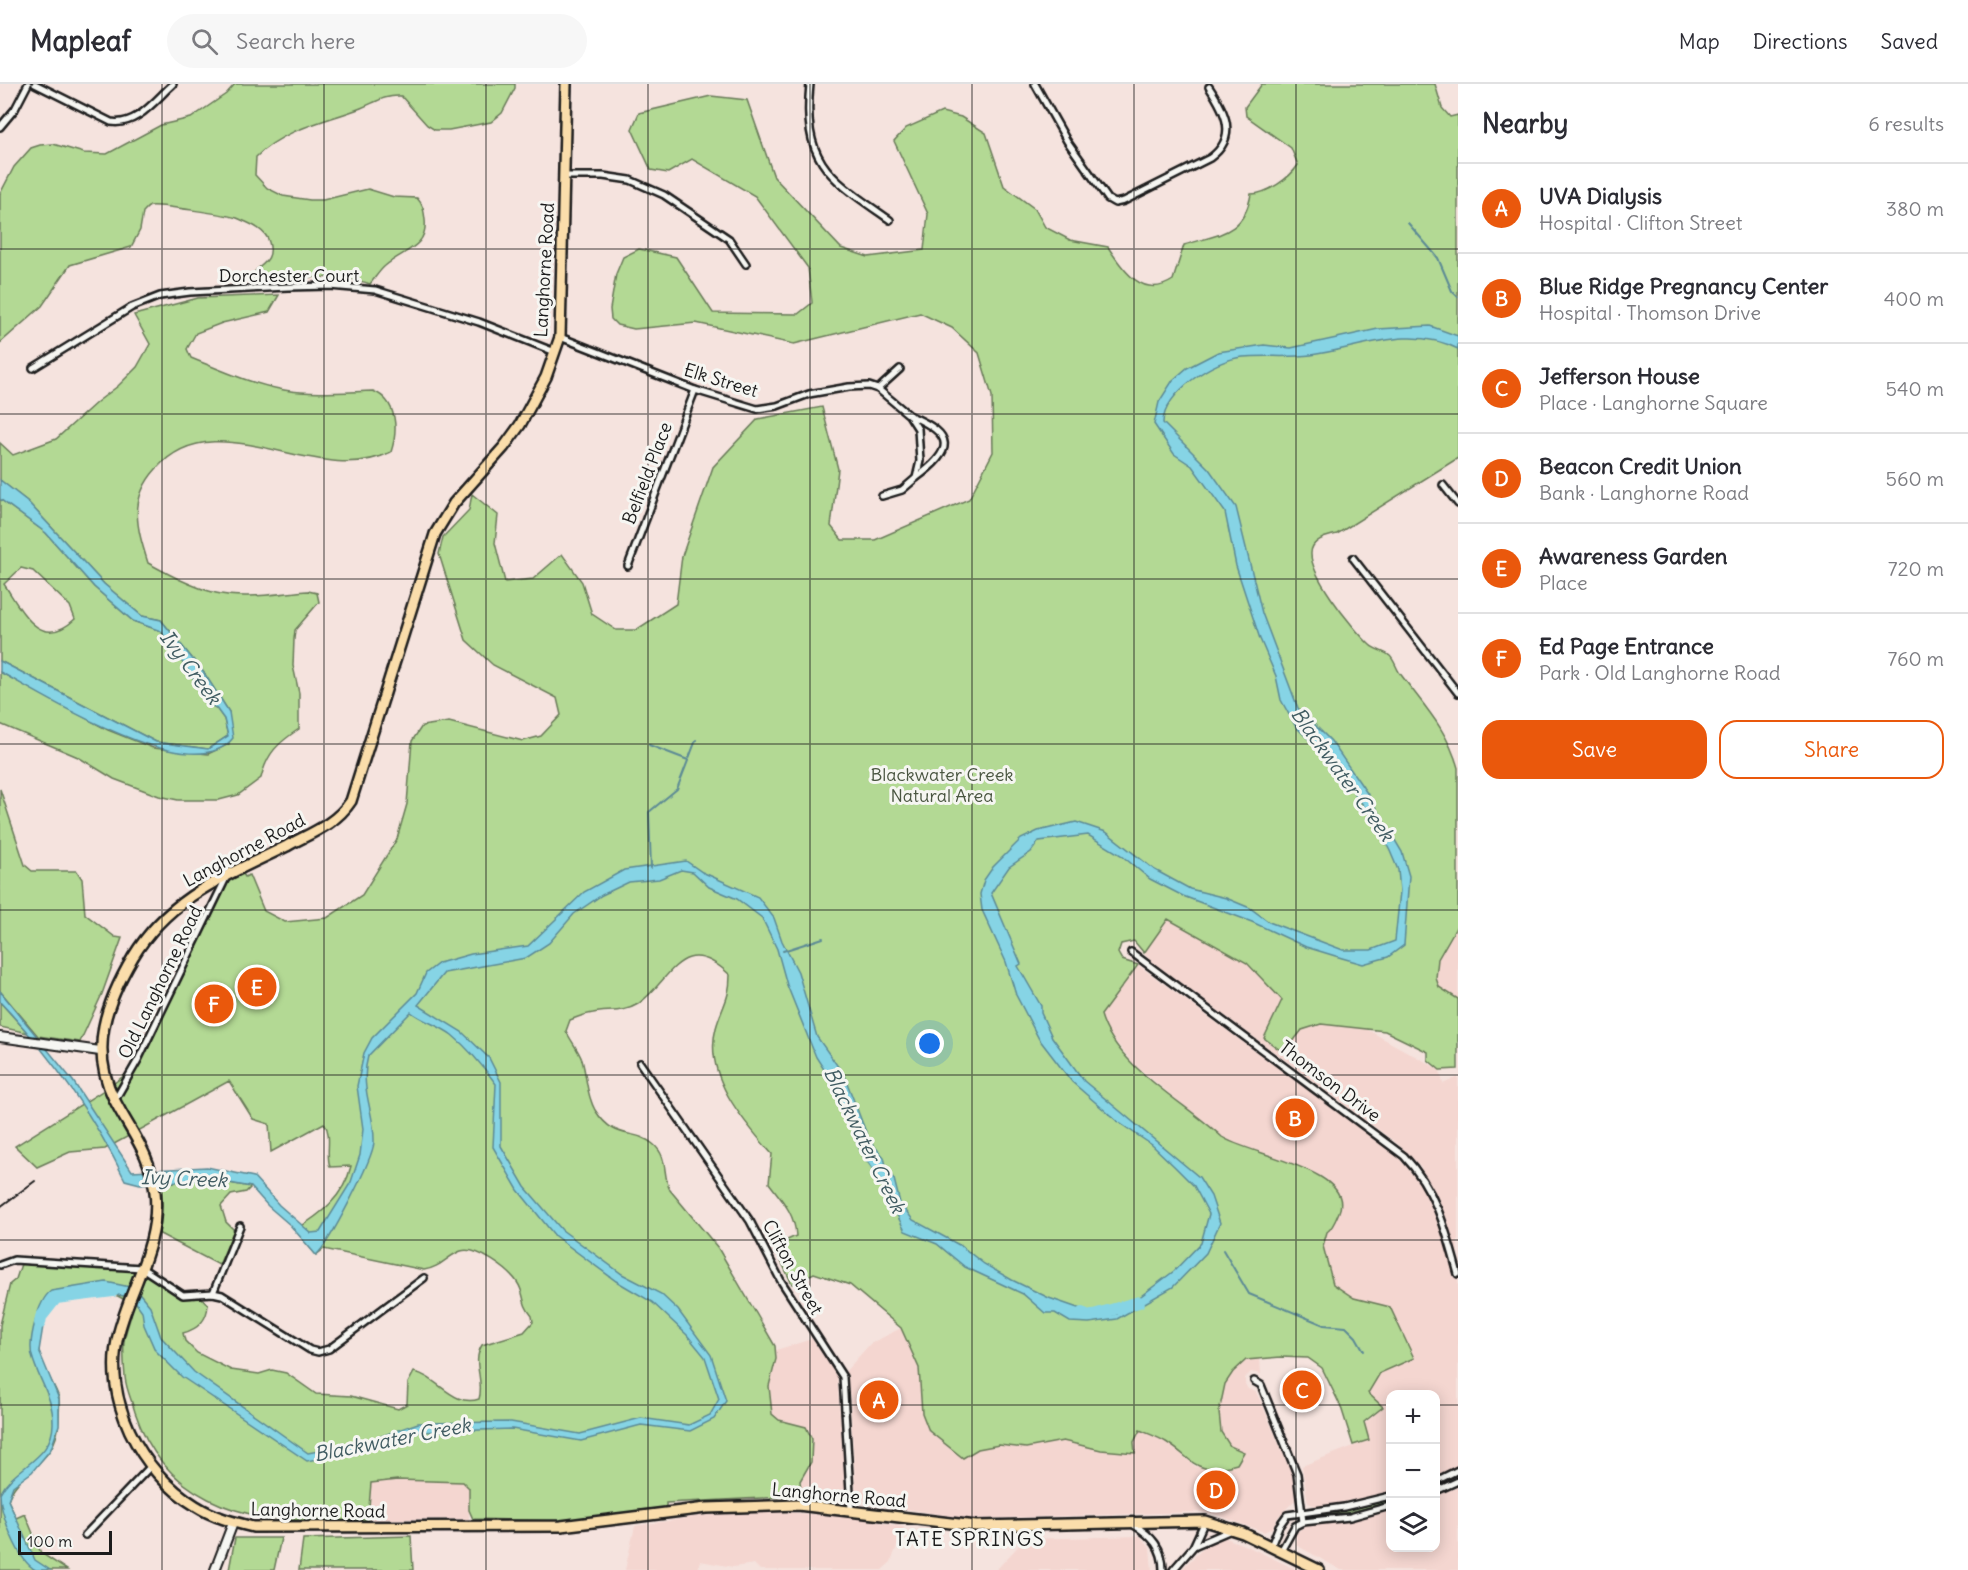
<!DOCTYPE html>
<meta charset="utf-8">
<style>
body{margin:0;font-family:Delius,sans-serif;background:#f7f7f7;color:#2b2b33}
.controls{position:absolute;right:18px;bottom:18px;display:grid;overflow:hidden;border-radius:12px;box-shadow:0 3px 15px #0003}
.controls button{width:54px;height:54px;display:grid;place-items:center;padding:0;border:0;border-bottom:2px solid #e1e1e2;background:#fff;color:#2b2b33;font:30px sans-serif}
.scale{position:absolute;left:18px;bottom:15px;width:94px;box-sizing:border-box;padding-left:6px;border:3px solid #1c1c1c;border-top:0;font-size:16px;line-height:21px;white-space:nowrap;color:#1c1c1c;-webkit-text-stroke:4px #f6f6f2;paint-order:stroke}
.you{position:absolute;left:930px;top:960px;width:21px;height:21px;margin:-15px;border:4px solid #fff;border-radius:50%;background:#1a73e8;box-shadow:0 0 0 9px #1a73e833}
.badge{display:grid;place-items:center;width:39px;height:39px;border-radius:50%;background:#ea580c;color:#fff;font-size:20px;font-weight:700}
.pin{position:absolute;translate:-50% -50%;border:3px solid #fff;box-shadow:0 2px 6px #0006}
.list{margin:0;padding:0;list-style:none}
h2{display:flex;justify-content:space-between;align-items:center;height:78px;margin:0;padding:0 24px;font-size:26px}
h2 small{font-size:20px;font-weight:400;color:#7c7c81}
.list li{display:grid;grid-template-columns:39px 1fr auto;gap:18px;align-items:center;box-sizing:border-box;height:90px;padding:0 24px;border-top:2px solid #e1e1e2}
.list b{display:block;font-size:22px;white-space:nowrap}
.list p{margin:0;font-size:20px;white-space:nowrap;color:#7c7c81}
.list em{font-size:20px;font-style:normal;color:#7c7c81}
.actions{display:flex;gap:12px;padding:18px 24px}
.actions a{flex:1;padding:14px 0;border:2px solid #ea580c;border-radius:18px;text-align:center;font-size:21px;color:#ea580c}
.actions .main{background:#ea580c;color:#fff}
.icon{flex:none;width:33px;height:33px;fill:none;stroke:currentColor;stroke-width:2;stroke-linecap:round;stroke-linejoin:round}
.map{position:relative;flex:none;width:1458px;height:1486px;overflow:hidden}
header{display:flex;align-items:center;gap:36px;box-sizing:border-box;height:84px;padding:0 30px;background:#fff;border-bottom:2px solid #e1e1e2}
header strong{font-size:28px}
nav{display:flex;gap:33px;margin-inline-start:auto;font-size:21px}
.search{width:420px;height:54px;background:#f7f7f7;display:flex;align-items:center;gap:15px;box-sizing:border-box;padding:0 21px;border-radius:33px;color:#7c7c81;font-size:22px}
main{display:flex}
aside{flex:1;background:#fff}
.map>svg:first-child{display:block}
.built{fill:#f4d6d0}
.green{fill:#b3d994;stroke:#687a58;stroke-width:1.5;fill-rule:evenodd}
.water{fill:#86d4e5;stroke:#5c8a95;stroke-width:1.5}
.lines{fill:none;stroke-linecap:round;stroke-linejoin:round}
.stream{stroke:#5c8a95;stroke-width:2}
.river{stroke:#86d4e5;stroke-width:12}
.street-casing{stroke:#1c1c1c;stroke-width:10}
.secondary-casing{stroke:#1c1c1c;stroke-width:12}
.primary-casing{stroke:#1c1c1c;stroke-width:14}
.street{stroke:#f6f6f2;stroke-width:5}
.secondary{stroke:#f6f6f2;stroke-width:8}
.primary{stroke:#faddab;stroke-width:9}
.rail{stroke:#1c1c1c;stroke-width:2}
.grid{fill:none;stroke:#1c1c1c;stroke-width:1.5;stroke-opacity:0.55}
.labels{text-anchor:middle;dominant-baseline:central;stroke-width:6;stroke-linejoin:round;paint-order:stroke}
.street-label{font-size:18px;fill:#1c1c1c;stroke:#f6f6f2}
.park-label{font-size:18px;fill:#495540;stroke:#f6f6f2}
.water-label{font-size:20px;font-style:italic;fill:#415c62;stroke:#f6f6f2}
.neighbourhood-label{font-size:20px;letter-spacing:1.5px;fill:#1c1c1c;stroke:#f6f6f2}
</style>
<header>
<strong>Mapleaf</strong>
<div class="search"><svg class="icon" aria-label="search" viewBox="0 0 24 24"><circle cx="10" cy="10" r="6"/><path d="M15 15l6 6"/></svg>Search here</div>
<nav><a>Map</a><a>Directions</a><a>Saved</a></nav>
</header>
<main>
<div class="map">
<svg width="1458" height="1486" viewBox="0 0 1458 1486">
<rect width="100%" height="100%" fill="#f5e3de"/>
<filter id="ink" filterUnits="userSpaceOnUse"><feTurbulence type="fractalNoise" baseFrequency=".0167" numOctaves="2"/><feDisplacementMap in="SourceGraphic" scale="12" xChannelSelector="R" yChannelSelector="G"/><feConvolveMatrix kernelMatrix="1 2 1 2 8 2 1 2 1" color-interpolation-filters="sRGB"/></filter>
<g filter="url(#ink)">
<!-- built -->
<g class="built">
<polygon points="1458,830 1458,939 1410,908"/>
<polygon points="1168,835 1440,986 1443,1000 1458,993 1458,1382 1436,1392 1436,1310 1390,1310 1390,1408 1319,1423 1308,1419 1302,1382 1369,1356 1364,1340 1383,1323 1367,1309 1380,1289 1413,1273 1390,1223 1354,1214 1333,1200 1323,1162 1327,1148 1326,1094 1238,1062 1222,1053 1135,981 1105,945 1101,931 1138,881 1398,1073 1414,1092 1422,1084 1398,1060 1150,876 1144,869"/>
<polygon points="901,1244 919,1284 922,1329 978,1365 999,1361 1026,1364 1063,1357 1101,1366 1134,1369 1134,1358 1140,1346 1167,1358 1196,1383 1230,1362 1221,1348 1219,1328 1225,1300 1233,1288 1246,1276 1260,1275 1261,1290 1251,1288 1245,1294 1245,1300 1248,1305 1256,1308 1261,1318 1292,1390 1295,1416 1278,1433 1272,1444 1264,1448 1214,1430 1200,1428 970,1435 861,1418 856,1412 850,1313 845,1288 870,1260"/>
<polygon points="812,1255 837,1292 846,1411 841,1415 802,1412 800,1397 808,1386 812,1355 810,1346 779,1336 772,1330 769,1302 776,1266"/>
<polygon points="450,1395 463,1398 469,1404 469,1435 368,1435 371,1399 375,1397"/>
<polygon points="1458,1403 1458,1486 1341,1486 1296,1461 1296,1449 1304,1443 1390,1427 1390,1464 1436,1464 1436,1412"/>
<polygon points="766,1427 853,1433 904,1443 891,1478 882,1486 760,1486 754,1480 733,1483 700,1477 697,1486 625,1486 635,1442 719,1429"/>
<polygon points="1140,1452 1150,1464 1152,1486 996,1486 1025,1455"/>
<polygon points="1226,1454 1251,1464 1297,1486 1181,1486 1211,1456"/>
</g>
<!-- green -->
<g class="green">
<path d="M235,0H515V4L502,29L491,38L449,46H435L427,41L401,12C385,11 376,18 361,24C325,38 285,44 256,73L255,91L267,104L283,112L310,116H323L368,105L394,113L417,114C423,120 424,127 425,136C428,164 403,166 385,182C380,186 375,194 370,200C344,190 280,193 250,196C253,181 276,181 269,158C266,145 248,139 237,134C228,131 157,120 150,122C147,123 145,126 143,128L140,146L131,163L70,181L42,222L0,259V110L14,83L31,64L40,61L53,60L84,69L107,70L161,41L191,34L226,10Z"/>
<path d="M1262,0H1435L1442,24L1450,33L1458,31V374L1337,450C1329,452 1318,454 1313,462C1300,482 1355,547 1370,561C1375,566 1384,567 1390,572C1394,576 1396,583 1399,588C1423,621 1447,644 1458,684V840L1438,875L1436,894L1439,903L1458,915V985L1440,986L1428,976V968L1385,947L1321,940L1302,946L1284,969L1264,954L1282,916L1247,879L1168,835L1144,869L1134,857L1121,860L1118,869L1122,876L1138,881L1101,931C1116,983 1185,1018 1222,1053C1247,1070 1356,1086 1339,1128C1336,1135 1333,1144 1327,1148L1323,1162L1333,1200L1354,1214L1390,1223L1414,1274L1380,1289L1368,1309L1383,1323L1364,1338L1369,1356L1353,1361L1341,1323L1322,1284L1308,1274L1281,1273L1246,1276L1233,1288L1225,1300L1219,1328L1221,1348L1230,1362L1244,1368L1237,1380C1192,1392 1198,1378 1166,1358C1158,1353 1149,1350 1140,1346L1134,1358L1135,1369L1101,1366L1063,1357L1026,1364L999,1361L978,1365L963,1374L929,1347L922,1329L919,1284L901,1244L850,1201L814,1189L792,1200L774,1162L796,1152C795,1130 782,1116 769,1099L772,1070C743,1037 703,991 716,944C722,922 730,916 730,891C681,845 670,899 638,920C624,929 608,926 593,929C585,930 578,933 570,936L566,947C571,957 579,967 582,976C587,993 586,1010 595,1026C615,1058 634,1044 653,1060C669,1073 662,1091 670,1106L718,1164L775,1262L776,1275L769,1302L772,1330L779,1336L806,1343L812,1355L811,1378L800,1397L802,1412L666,1419V1424L559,1437L473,1435L469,1426V1404L463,1398L397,1396L371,1399L368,1435L323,1438L322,1436C240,1439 163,1413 135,1328C132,1317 126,1305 125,1293C124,1281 123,1269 124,1257C126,1244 132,1234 132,1222C111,1200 84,1210 56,1214C45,1228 38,1248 39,1266C40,1282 54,1298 59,1314C60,1321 59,1330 59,1337C57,1381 18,1385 8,1416L16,1434L25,1430L41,1469L67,1486H0V1241L10,1200L16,1195L22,1177L142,1184L183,1211L202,1214L208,1221C207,1237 198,1245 183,1249L185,1257L197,1269L231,1286L259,1290L272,1286L286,1289L316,1310L351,1312L398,1325L407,1320L408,1299L414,1288C437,1292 453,1324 479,1315C485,1297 471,1279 482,1261L524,1248L533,1238L532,1232C520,1218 526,1211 517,1198C509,1186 477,1162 461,1167C447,1172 440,1184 424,1186L324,1165L316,1171L295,1146C320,1131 344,1113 351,1082L330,1083C325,1068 333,1052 324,1039L271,1068L269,1040L253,1035L229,997L105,1065L70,1068L37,1083L15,1062L109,1003L134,984L228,791L240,785L245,793L249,791L264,827L285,838L327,834L362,811L397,755L407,720L412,657L422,642L449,638L523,657L541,652L561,631L557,614L493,581L466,556L439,470L443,453L469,426L472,410L498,431L495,459L505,498L533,495L562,470L582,498L592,530L616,546H636L676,520L682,472L713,383L758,335L822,323L838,385L831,442L842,456H875L969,415L993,368L992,312L979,269L952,244L920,229L794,260L696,239L634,245L617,241L611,235L610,225L616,190L623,173L639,165L676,173L713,229L798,230L812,219L808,184L755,112L692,75L668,89L651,86L632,45L639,29L711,12L747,16L774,93L841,164L868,173L924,166L928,130L894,57L906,44L942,28L961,33L986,49L1004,102L1035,125L1045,143L1070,156L1108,163C1123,186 1143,216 1173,196L1184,161C1218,150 1244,151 1251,110C1267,110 1290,94 1298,81L1291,64L1246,32L1245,23Z"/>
<path d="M279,211L269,228L222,239L196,249L187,265L191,274C221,286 251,300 284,306C313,311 344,308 373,307C398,317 398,347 391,368C316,406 217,315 156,385C128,416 137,444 148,479C170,491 192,503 216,509C245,516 279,509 308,507L317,509L319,518L295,546L294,555L293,582L299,609V645C278,659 267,669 261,694L238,711L219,716H178L159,712L114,695L78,673L0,640V588L108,646L153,664L208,670L229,660V628L204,589L161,536L142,532L104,500L27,417L0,396V359L13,371L56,355L97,318L118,302L137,283L150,260L134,231L198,214Z"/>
<path d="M0,415L46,449L94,503L133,537L161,547L196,598L204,617L216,624L224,635L228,652L208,665L156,658L0,577ZM21,484L33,487L70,522L75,535C40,568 22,527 4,500Z"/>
<polygon points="0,705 25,781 32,787 77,787 82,795 85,830 115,853 122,854 102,910 80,958 38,952 0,907"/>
<polygon points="0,918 28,949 0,943"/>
<polygon points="208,1095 251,1103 246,1108 231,1111 221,1122 226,1138 234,1146 219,1181 158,1149 162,1099"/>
<polygon points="1390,1415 1390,1418 1346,1429 1308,1432"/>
<polygon points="411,1452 413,1486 299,1486 303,1455"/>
<polygon points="235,1454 281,1454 274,1486 229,1486"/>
</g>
<!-- water -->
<g class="water">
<path d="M1430,242L1458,252V265C1410,240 1361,264 1311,271C1288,274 1266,271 1243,273C1215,275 1163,309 1163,339L1209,385L1236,423L1262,529L1298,624L1331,657L1367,709L1402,768L1409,792L1404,861L1388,873L1363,880L1342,874L1306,863L1252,838L1183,812L1150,795L1121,771L1088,751L1039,757L1031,768L1009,783L991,809L1021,880L1018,882L1041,922V929L1052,953L1084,997L1199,1093L1211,1112L1220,1139L1206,1169L1173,1203L1117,1235L1089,1239L1070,1238L1055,1229H1045L1023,1210L965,1183L937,1160L905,1147L877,1091L861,1069L836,1004L816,973L787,901L777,865L762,834L737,815L709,803L693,788L681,786L659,795L629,798L602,811L574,830L549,859L526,874L444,889L418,921L462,948L489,974L501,998V1062L525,1103L562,1146L622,1190L661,1210L678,1226L711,1271L726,1317L714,1335L690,1347L641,1341L581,1357L512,1345L418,1348L362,1366L307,1377L182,1293L155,1266L144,1241L142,1227L132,1213L87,1207L54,1214L46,1224L39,1267L59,1315V1341L51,1365L32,1388L13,1402L8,1416L35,1476L50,1486C46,1486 39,1486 36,1486C18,1478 0,1428 0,1410C14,1382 54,1375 53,1338C53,1313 38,1295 32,1272C28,1257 38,1216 51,1207L106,1198L135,1204L150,1222L161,1253L194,1288L308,1369L362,1359L418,1339L511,1338L580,1350L641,1334L689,1341L710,1331L719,1315L705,1273L687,1251L652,1218L616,1197L555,1152L518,1106L493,1063L496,1000C483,982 469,965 452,951C439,941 424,938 411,928L368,972C359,1005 375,1028 374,1058C373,1075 329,1161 316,1171L290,1141L268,1122L251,1103L208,1095L140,1100L125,1096C94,1032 49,970 0,918V907L73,997L132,1087L207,1083L254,1093L279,1121L311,1149L320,1148L351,1098L360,1071L363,1045L357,1002L364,969L372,954L417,909L426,889L439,879L471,870L528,862L584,808L624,786L686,777L702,788L758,813L774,834L782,857L798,888L817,953L844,991L869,1056L884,1073L887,1086L894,1095L900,1119L913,1136L961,1162L984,1180L1012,1196L1049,1214L1101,1232L1117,1230L1174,1187L1201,1159L1209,1130L1194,1102L1174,1082L1152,1061L1118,1038L1072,998L1039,955L1016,911L1006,878L982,826L980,810L984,796L993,783L1021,755L1038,747L1076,738L1106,748L1155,786L1190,805L1226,814L1250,824L1269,838L1343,866H1371L1395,857L1400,807L1398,786L1390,767L1374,736L1330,676L1296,643L1281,616L1276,592L1260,555L1236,482L1225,428L1192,382L1174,370L1154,340L1159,318L1173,296L1187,284L1218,268L1264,261L1291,264L1378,245Z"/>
<path d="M0,396L27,417L104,500L142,532L161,536L204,589L219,612L229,628L233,654C193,706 43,611 0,588V577L156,658L208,665L228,652L224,635L216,624L204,617L196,598L161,547L133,537L94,503L46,449L0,415Z"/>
</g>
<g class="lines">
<!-- stream -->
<g class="stream">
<polyline points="1408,139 1438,174 1452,207 1458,213"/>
<polyline points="649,661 688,676"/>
<polyline points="651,784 649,728 677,705 696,656"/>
<polyline points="783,867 823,854"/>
<polyline points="1223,1166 1249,1210 1324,1241 1346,1243 1356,1253 1364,1267"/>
</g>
<!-- river -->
<g class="river">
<polyline points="1082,1229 1090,1232 1139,1218"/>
<polyline points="40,1239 41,1233 56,1214 113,1207"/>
</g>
<!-- street casing -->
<g class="street-casing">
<g id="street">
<path d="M35,0L111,38C137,42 155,16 173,0"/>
<path d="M810,0C802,80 830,94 890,136"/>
<path d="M1035,0L1067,57L1108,115L1115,119L1124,117L1210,74C1239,53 1225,27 1209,3"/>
<polyline points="0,43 15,25 28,0"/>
<polyline points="565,92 603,92 630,96 664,111 729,155 746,180"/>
<polyline points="560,253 695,306 757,325 777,322 809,310 849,303 869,302 878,305 909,331 918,345 920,377 916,394 902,406 882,412"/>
<polyline points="33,284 132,223 160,212 190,208 288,203 330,202 375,206 479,238 555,268"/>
<polyline points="878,305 900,285"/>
<path d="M911,332C955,351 954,366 916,394"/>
<polyline points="1443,401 1458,420"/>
<polyline points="1353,474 1458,609"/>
<polyline points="628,482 695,306"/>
<path d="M1131,868L1404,1072C1436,1106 1446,1146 1458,1190"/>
<polyline points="640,979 750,1137 781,1197 843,1293 851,1425"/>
<polyline points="115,1016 138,976 227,792"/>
<polyline points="0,1181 14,1176 142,1184 183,1211 213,1209 222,1211 310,1266 318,1268 329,1265 424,1194"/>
<polyline points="213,1209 240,1142"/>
<polyline points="1254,1297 1261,1301 1297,1390 1303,1438"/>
<polyline points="1436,1397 1458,1386"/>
<polyline points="1436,1407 1458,1397"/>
<path d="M1134,1441C1152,1452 1163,1464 1163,1486"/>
<polyline points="85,1451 150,1383"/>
<polyline points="1194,1462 1229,1447"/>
<polyline points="1271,1462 1279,1442 1287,1431 1344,1423 1390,1412"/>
<polyline points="1281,1467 1295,1442 1303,1438 1350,1433 1390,1422"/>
<polyline points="1173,1486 1193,1463 1205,1437"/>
</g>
</g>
<!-- secondary casing -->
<g class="secondary-casing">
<g id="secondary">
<polyline points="0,953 100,967"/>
<polyline points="215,1486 233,1439"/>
</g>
</g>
<!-- primary casing -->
<g class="primary-casing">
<path id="primary" d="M566,0L560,253L546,293L520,341L504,363L454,419L435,450L351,717C336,740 311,749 287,762C226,792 170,812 133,873C106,919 89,964 114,1015C131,1049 150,1068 155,1108C161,1158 131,1202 119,1248C101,1314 140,1388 196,1422C213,1433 233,1438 253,1443L561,1442L706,1424L798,1421L976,1442L1205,1437L1243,1449L1319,1486"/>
</g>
<!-- street -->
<use href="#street" class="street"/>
<!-- secondary -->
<use href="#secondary" class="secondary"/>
<!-- primary -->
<use href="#primary" class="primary"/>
<!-- rail -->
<polyline class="rail" points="0,1123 35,1097"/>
</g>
</g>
<!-- grid -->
<path class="grid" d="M162,0V1486M324,0V1486M486,0V1486M648,0V1486M810,0V1486M972,0V1486M1134,0V1486M1296,0V1486M0,165H1458M0,330H1458M0,495H1458M0,660H1458M0,826H1458M0,991H1458M0,1156H1458M0,1321H1390M1436,1321H1458"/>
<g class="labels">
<!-- street labels -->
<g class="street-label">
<text transform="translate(544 186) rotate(-87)">Langhorne Road</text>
<text x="289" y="191">Dorchester Court</text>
<text transform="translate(721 296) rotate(17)">Elk Street</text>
<text transform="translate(647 389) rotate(-69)">Belfield Place</text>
<text transform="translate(244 766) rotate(-28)">Langhorne Road</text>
<text transform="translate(160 898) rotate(-64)">Old Langhorne Road</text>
<text transform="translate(1330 997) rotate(37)">Thomson Drive</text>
<text transform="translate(793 1183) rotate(61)">Clifton Street</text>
<text transform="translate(839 1411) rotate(5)">Langhorne Road</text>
<text transform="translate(318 1426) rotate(1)">Langhorne Road</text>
</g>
<!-- park labels -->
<g class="park-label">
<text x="942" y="690">Blackwater Creek<tspan x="942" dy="21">Natural Area</tspan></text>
</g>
<!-- water labels -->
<g class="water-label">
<text transform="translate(191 583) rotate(53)">Ivy Creek</text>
<text transform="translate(1343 690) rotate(54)">Blackwater Creek</text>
<text transform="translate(865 1056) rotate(64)">Blackwater Creek</text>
<text transform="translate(184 1094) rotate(2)">Ivy Creek</text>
<text transform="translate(392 1355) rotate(-11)">Blackwater Creek</text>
</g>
<!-- neighbourhood labels -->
<g class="neighbourhood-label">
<text x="970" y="1454">TATE SPRINGS</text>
</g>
</g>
</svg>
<div class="controls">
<button>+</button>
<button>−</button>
<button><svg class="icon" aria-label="layers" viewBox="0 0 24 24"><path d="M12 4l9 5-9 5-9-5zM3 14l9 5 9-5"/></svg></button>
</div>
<div class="scale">100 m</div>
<div class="you"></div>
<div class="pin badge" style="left:879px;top:1316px">A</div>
<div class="pin badge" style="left:1295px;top:1034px">B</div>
<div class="pin badge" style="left:1302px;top:1306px">C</div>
<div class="pin badge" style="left:1216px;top:1406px">D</div>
<div class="pin badge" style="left:257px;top:903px">E</div>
<div class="pin badge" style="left:214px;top:920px">F</div>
</div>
<aside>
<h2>Nearby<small>6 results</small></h2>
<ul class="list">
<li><span class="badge">A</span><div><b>UVA Dialysis</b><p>Hospital · Clifton Street</p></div><em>380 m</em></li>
<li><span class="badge">B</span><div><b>Blue Ridge Pregnancy Center</b><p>Hospital · Thomson Drive</p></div><em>400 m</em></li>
<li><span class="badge">C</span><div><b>Jefferson House</b><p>Place · Langhorne Square</p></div><em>540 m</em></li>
<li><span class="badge">D</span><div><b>Beacon Credit Union</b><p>Bank · Langhorne Road</p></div><em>560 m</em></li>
<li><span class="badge">E</span><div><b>Awareness Garden</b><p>Place</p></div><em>720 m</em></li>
<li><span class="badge">F</span><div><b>Ed Page Entrance</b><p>Park · Old Langhorne Road</p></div><em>760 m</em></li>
</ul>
<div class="actions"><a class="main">Save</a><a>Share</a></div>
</aside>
</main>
